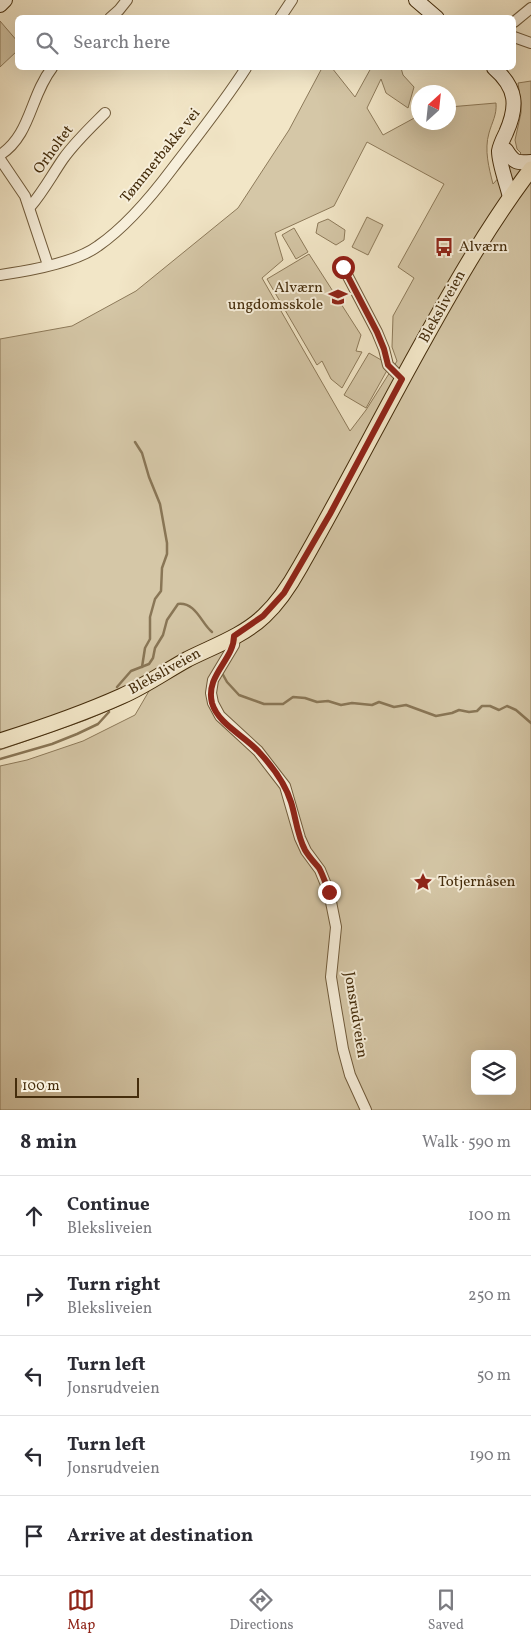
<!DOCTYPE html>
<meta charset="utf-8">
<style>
body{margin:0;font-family:Vollkorn,serif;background:#f7f7f7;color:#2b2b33}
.controls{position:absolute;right:15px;bottom:15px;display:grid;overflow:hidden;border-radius:8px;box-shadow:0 5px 20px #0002}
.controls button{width:45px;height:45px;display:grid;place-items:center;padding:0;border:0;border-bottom:1px solid #e1e1e2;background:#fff;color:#2b2b33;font:25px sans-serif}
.compass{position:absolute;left:411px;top:85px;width:45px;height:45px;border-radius:50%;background:#fff;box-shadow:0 5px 20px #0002;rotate:27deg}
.scale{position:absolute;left:15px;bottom:12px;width:124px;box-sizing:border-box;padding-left:5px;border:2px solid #452d0c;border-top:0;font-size:14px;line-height:18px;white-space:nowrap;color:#452d0c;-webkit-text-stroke:4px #f7efdb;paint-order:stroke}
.stop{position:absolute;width:15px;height:15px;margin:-11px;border:4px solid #8f2418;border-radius:50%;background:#fff}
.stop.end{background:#8f2418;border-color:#fff;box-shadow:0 1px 5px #0008}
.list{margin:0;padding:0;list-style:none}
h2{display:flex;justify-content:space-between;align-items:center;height:65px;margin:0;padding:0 20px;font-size:21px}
h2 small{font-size:16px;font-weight:400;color:#7c7c81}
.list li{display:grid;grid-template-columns:32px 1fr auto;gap:15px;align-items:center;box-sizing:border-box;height:80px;padding:0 20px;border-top:1px solid #e1e1e2}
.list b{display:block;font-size:19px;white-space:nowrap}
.list p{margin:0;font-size:16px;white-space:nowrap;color:#7c7c81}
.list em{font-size:16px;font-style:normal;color:#7c7c81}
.icon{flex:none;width:28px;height:28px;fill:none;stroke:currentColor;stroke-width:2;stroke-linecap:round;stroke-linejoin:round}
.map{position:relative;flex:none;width:531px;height:1110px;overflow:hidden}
.search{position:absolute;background:#fff;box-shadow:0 5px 20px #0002;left:15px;right:15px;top:15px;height:55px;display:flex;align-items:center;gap:12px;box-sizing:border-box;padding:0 18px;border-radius:8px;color:#7c7c81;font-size:19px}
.sheet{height:465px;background:#fff}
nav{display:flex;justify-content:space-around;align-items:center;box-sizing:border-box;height:70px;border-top:1px solid #e1e1e2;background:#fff;font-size:14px;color:#7c7c81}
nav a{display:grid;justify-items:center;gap:2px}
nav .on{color:#8f2418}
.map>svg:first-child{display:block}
.green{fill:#d5c7a7;stroke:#8d7a5a;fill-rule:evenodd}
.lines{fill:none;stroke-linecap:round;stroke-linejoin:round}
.stream{stroke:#897656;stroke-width:2.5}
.minor-casing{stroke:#705b3b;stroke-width:12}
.secondary-casing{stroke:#452d0c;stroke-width:16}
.primary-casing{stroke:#452d0c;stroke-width:17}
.minor{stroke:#f7efdb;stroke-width:10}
.secondary{stroke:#f7efdb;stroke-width:14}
.primary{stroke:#f2e6c7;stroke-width:15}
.route{stroke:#8f2418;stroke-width:6}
.labels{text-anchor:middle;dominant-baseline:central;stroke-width:4;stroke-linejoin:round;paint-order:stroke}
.street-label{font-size:15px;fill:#452d0c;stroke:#f7efdb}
.poi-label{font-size:15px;fill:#452d0c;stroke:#f7efdb;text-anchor:start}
</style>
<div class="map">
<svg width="531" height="1110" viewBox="0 0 531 1110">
<rect width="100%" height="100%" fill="#f2e6c7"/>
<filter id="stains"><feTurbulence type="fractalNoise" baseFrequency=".004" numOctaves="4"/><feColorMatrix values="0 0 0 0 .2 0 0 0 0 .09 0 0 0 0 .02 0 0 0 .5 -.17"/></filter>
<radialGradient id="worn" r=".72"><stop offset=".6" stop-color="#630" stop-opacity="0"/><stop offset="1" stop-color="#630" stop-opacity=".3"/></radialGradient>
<!-- green -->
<g class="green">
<polygon points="0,21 18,42 17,51 0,67"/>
<path d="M322,68H332L355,97L371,68H401L403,75L414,87L408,108L386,93L381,79L367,108L383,135L418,116V122H448L449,107L496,103C497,115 492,122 489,133C484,150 489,168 493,184L521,153L517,149L515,140L521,113V103L518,83L531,81V1110H0V766L27,760L83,741L135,715L149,691L121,705L86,720L0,750V339L72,326L136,291L238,208L289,130ZM367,142L444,184L398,267L414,278L393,316L392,347L397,361L366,410L350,431L262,278L283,260L275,233L334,206ZM475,1054H512V1091H475Z"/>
<polygon points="367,217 383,225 368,255 352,247"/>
<polygon points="328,219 345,230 344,240 336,245 316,233 318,223"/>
<polygon points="294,228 308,252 296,259 282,235"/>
<polygon points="309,254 361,335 356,351 362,352 342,388 331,379 322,361 317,365 267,279"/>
<polygon points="369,353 390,365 366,408 344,395"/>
</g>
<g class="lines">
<!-- stream -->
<g class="stream">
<polyline points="135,442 142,453 149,477 160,504 167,543 167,554 162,568 161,591 155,599 150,617 150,639 145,648 142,667"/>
<polyline points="222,673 227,682 239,695 264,704 283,704 293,697 305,698 317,702 328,701 341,705 352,703 372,705 379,702 394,707 406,705 436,716 452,713 459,710 469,712 477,711 482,706 490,706 499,710 507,706 516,710 531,723"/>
<path d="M117,687L131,671L149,664L153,658L155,648L163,635L167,620L178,604C196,602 201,623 212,632"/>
<polyline points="0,759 52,744 77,734 98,724 109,712"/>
</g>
<!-- minor casing -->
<g class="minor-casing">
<g id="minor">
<polyline points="110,18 119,10 127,0"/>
<polyline points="280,18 292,0"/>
<polyline points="514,22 531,8"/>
<polyline points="514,37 531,43"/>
<path d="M0,155C31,135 30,96 52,68"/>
<polyline points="0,159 25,196 48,265"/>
<path d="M30,207C43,192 52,175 63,159C75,142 90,128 105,113"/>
<polyline points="343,267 377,332 384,349 388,365 402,379"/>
<path d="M0,275C28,271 75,263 98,246C127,226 151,197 172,169C198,135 223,104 246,68"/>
<polyline points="235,636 234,645 213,680 211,693 213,703 220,716 258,751 285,786 300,838 306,851 320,870 329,892 336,927 331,977 336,1008 343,1049 350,1075 366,1110"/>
</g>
</g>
<!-- secondary casing -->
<g class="secondary-casing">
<g id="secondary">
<polyline points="416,0 437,18"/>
<polyline points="0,5 5,0"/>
<path d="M494,68C517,88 518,106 506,133C503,139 500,145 499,151C499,164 507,184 510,197"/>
<path d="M506,150C514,163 517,163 531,162"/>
</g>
</g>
<!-- primary casing -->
<g class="primary-casing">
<path id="primary" d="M0,741C41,728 82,714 122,696C145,686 166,671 188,659C214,646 243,636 264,616C279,602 290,585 300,567C343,492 382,415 424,340C457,281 490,223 531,169"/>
</g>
<!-- minor -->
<use href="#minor" class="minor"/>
<!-- secondary -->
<use href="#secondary" class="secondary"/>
<!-- primary -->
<use href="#primary" class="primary"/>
</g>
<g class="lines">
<!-- route -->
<path class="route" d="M329,892C326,885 323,875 319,868C314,862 309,857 305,850C297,835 296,818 291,802C285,783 273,767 259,752C245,736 218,724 212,703C205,675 234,660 234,636L263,616L284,593L330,514L402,379L388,365L384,349L377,332L343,267"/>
</g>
<!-- icons -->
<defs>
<g id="bus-bare" transform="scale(1.5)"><path d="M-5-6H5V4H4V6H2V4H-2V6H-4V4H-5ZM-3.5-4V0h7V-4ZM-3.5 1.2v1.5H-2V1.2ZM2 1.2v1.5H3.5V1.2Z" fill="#8f2418" stroke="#f7efdb" stroke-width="2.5" paint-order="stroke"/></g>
<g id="school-bare" transform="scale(1.5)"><path d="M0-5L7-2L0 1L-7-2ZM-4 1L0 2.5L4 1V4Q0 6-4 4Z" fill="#8f2418" stroke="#f7efdb" stroke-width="2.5" paint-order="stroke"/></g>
<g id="sight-bare" transform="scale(1.5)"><path d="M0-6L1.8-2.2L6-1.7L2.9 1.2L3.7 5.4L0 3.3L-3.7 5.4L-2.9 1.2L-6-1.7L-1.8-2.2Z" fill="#8f2418" stroke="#f7efdb" stroke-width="2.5" paint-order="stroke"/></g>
</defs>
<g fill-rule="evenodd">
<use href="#bus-bare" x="444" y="247"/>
<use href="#school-bare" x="338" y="297"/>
<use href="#sight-bare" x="423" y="882"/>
</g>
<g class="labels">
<!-- street labels -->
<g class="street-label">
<text transform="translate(54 150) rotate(-54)">Orholtet</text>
<text transform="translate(161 156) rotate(-51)">Tømmerbakke vei</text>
<text transform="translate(443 307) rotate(-61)">Bleksliveien</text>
<text transform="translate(165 672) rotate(-29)">Bleksliveien</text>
<text transform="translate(355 1015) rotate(81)">Jonsrudveien</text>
</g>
<!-- poi labels -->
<g class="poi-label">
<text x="459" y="247">Alværn</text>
<text x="323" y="288" text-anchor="end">Alværn<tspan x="323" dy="17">ungdomsskole</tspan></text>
<text x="438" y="882">Totjernåsen</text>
</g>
</g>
<rect width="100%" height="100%" filter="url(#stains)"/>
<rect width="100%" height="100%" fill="url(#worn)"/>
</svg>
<div class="controls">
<button><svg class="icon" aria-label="layers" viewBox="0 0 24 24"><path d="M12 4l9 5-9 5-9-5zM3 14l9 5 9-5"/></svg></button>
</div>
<svg class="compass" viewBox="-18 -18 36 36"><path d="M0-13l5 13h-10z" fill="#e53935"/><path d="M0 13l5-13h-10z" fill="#7c7c81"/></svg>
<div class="scale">100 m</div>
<div class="stop" style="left:343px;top:267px"></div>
<div class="stop end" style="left:329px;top:892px"></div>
<div class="search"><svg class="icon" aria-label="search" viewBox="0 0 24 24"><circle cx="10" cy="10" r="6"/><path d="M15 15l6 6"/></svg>Search here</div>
</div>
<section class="sheet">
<h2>8 min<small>Walk · 590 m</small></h2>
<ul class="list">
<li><svg class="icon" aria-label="ahead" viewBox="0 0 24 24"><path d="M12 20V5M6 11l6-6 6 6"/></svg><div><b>Continue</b><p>Bleksliveien</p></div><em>100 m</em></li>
<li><svg class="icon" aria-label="right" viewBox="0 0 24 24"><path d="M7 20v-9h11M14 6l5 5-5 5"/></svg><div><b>Turn right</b><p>Bleksliveien</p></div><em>250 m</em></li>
<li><svg class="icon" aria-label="left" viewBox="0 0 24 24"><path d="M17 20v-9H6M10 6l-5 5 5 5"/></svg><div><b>Turn left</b><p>Jonsrudveien</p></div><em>50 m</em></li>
<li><svg class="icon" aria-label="left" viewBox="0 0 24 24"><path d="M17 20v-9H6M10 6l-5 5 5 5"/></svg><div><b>Turn left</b><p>Jonsrudveien</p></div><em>190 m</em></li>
<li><svg class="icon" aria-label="arrive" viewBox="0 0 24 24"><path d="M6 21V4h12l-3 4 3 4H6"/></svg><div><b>Arrive at destination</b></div></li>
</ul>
</section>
<nav>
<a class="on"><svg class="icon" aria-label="map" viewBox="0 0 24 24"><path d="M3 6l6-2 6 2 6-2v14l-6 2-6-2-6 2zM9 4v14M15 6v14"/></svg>Map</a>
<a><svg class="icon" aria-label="directions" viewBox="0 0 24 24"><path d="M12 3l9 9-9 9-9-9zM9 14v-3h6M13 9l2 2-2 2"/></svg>Directions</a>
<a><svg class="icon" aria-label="saved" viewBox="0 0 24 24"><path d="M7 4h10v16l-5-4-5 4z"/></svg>Saved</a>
</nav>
